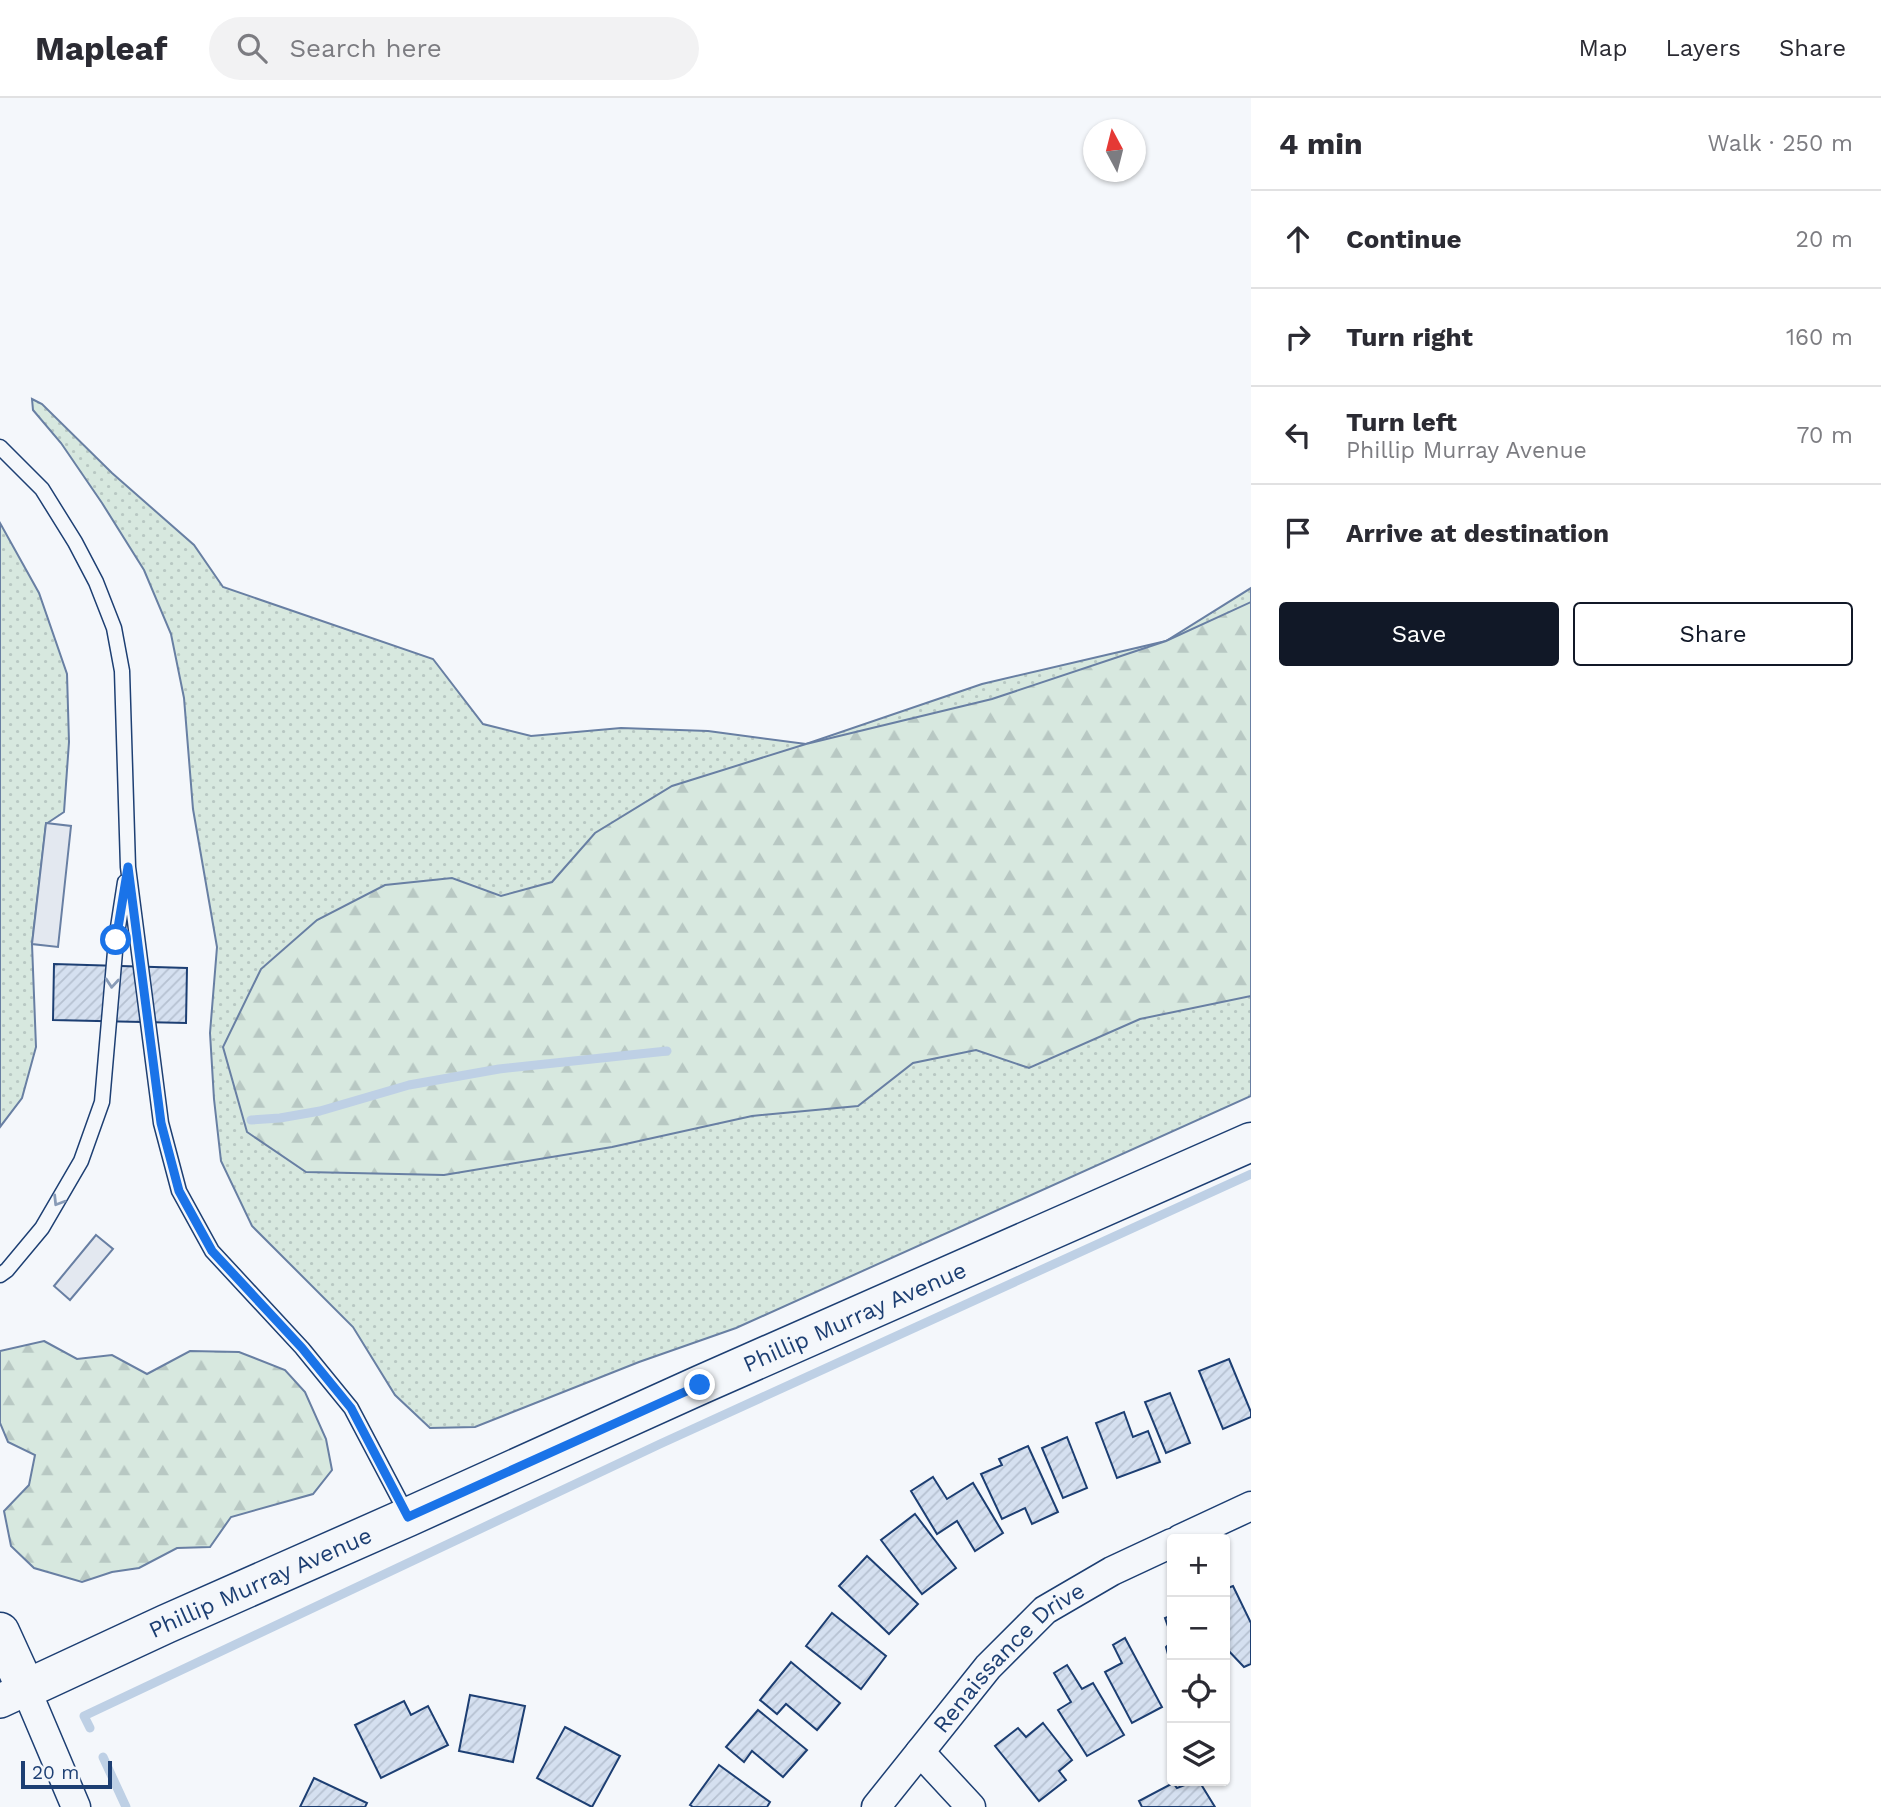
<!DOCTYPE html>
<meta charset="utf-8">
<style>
body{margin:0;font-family:"Work Sans",sans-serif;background:#f2f2f3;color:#2b2b33}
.controls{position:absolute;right:21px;bottom:21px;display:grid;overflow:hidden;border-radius:7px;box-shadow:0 2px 5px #0004}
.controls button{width:63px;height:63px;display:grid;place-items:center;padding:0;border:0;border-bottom:2px solid #e1e1e2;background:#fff;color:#2b2b33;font:35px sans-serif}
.compass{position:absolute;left:1083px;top:21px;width:63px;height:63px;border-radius:50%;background:#fff;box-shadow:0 2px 5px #0004;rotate:353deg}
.scale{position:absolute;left:21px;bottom:18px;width:91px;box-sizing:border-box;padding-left:7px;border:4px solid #1d3f73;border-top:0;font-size:19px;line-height:24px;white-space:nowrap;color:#1d3f73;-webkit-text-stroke:5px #f4f7fb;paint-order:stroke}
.stop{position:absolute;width:21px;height:21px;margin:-16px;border:5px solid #1a73e8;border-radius:50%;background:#fff}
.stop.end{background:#1a73e8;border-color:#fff;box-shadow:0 2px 7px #0008}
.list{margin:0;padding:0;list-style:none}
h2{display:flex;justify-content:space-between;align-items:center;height:91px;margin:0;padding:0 28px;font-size:30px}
h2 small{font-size:23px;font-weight:400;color:#7c7c81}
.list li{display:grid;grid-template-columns:46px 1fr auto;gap:21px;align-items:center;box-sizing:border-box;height:98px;padding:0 28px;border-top:2px solid #e1e1e2}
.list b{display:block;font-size:26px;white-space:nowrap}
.list p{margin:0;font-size:23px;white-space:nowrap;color:#7c7c81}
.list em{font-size:23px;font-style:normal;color:#7c7c81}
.actions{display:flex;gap:14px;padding:21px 28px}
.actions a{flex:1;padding:16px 0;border:2px solid #111827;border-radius:7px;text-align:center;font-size:24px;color:#111827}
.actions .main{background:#111827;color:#fff}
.icon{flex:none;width:38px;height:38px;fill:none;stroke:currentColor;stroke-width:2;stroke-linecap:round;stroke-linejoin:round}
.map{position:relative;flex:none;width:1251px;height:1709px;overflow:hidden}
header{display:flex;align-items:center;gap:42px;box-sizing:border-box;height:98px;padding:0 35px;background:#fff;border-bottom:2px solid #e1e1e2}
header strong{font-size:33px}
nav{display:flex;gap:38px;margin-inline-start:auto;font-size:24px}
.search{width:490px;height:63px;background:#f2f2f3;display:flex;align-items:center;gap:18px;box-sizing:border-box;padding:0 24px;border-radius:38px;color:#7c7c81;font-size:26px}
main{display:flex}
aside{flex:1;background:#fff}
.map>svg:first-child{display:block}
.green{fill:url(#green-dots);stroke:#687fa3;stroke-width:2}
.forest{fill:url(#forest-firs);stroke:#687fa3;stroke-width:2}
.parking{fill:#e3e8f0;stroke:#687fa3;stroke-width:2}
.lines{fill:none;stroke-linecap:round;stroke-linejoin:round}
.stream{stroke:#bed0e5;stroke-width:9}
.building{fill:url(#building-hatch);stroke:#1d3f73;stroke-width:2}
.service-casing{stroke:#1d3f73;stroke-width:17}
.minor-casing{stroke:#1d3f73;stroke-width:31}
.tertiary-casing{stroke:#1d3f73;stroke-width:36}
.secondary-casing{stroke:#1d3f73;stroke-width:41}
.service{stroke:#f4f7fb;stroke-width:14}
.minor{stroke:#f4f7fb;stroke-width:28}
.tertiary{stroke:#f4f7fb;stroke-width:33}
.secondary{stroke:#f4f7fb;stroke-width:38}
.oneway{stroke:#889bb7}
.route{stroke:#1a73e8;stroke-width:9}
.labels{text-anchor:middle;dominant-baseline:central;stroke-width:5;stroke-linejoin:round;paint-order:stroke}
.street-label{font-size:23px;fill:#1d3f73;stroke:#f4f7fb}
</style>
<header>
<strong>Mapleaf</strong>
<div class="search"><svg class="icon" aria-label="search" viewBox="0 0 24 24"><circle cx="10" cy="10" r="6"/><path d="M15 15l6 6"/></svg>Search here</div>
<nav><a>Map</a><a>Layers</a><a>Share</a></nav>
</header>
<main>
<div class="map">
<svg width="1251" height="1709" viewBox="0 0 1251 1709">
<defs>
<pattern id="green-dots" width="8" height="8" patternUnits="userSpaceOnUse" patternTransform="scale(1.75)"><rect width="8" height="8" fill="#d7e8df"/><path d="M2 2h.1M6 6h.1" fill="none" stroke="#b8c8c3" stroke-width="1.8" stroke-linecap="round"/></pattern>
<pattern id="forest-firs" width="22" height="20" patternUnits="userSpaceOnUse" patternTransform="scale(1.75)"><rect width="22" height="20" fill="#d7e8df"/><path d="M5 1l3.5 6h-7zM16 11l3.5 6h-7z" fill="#b8c8c3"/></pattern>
<pattern id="building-hatch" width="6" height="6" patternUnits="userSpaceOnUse" patternTransform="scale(1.75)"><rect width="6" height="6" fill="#d5e0f0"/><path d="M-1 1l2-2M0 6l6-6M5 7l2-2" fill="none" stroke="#b6c1d1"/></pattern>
</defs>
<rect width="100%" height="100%" fill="#f4f7fb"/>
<!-- green -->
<g class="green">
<polygon points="32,301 42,306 112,375 194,447 223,489 433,561 483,626 531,638 621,630 708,633 806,646 982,586 1166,543 1251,490 1251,998 736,1230 639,1264 475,1329 430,1330 395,1297 353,1229 252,1128 221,1063 214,1001 210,935 217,849 193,711 184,600 171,536 144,472 102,405 61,345 33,312"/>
<polygon points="0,425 39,495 67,576 69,644 64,714 46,726 32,846 36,949 22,1000 0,1029"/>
</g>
<!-- forest -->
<g class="forest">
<polygon points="1251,504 1251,898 1140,921 1029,970 976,952 913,965 858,1008 752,1018 612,1049 444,1077 306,1074 247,1034 223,949 261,871 317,822 385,787 452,780 501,798 552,784 595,735 672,688 806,646 992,601 1166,543"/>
<polygon points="44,1243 77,1261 112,1257 147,1276 190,1253 239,1254 285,1272 305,1294 326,1341 332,1372 313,1396 231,1419 210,1449 177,1450 139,1470 112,1474 82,1484 34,1470 11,1448 4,1413 29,1387 35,1357 8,1344 0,1325 0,1253"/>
</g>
<!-- parking -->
<g class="parking">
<polygon points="46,725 71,728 58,849 32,846"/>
<polygon points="96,1137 113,1151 70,1202 54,1188"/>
</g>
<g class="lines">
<!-- stream -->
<g class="stream">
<polyline points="251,1022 280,1020 320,1013 409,987 499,971 667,953"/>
<polyline points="90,1630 84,1618 660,1346 1251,1076"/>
<polyline points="103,1659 126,1709"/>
</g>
</g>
<!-- building -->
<g class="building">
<polygon points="54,866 187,870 186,925 53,922"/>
<polygon points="1229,1261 1251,1314 1251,1319 1223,1331 1199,1273"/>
<polygon points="1170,1295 1190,1345 1166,1355 1145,1304"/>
<polygon points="1124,1314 1133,1339 1148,1333 1160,1364 1117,1380 1096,1325"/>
<polygon points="1067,1339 1087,1390 1063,1400 1042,1350"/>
<polygon points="1028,1348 1058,1414 1032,1426 1025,1410 1002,1421 981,1376 1002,1367 999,1361"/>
<polygon points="933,1379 947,1401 973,1385 1003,1435 975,1453 957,1423 937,1436 911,1393"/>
<polygon points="915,1416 956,1470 922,1496 881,1442"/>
<polygon points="867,1458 918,1506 889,1536 839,1488"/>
<polygon points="1233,1488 1251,1525 1251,1566 1244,1569 1225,1549 1225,1491"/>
<polygon points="832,1515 886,1558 861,1591 806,1548"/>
<polygon points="1172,1517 1172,1540 1165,1520"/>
<polygon points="1125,1540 1162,1609 1132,1625 1105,1574 1122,1565 1113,1547"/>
<polygon points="1172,1543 1172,1571 1166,1549"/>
<polygon points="791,1564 840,1605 817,1632 786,1606 777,1616 760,1602"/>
<polygon points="1067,1567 1082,1591 1093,1585 1124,1637 1087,1658 1058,1612 1071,1604 1054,1575"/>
<polygon points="470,1597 525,1608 513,1664 459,1653"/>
<polygon points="404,1603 411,1617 428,1608 448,1647 381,1680 355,1627"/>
<polygon points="758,1612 807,1652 783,1679 752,1653 744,1664 726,1649"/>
<polygon points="1043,1625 1072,1662 1059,1673 1066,1682 1039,1703 995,1648 1018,1630 1026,1639"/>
<polygon points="565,1629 620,1658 592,1709 537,1680"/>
<polygon points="719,1667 770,1704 767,1709 693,1709 690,1707"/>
<polygon points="314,1680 367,1705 365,1709 300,1709"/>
<polygon points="1195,1683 1199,1683 1215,1709 1142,1709 1139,1703 1173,1685 1177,1690"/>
</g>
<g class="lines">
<!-- service casing -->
<g class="service-casing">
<g id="service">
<polyline points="0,349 42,391 75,444 96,484 114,530 122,573 128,769 161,1025 179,1093 212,1153 302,1250 351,1310 408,1418"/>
<polyline points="0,1177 7,1172 42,1130 81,1063 102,1004 116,842 125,784"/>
</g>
</g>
<!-- minor casing -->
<g class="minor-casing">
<g id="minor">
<polyline points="1180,1441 1251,1408"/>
<polyline points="26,1591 76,1709"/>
<polyline points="920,1654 971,1709"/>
<path id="s1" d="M876,1709L988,1569L1045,1512L1112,1473L1172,1445"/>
</g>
</g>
<!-- tertiary casing -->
<g class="tertiary-casing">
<polyline id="tertiary" points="0,1603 26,1591"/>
</g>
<!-- secondary casing -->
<g class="secondary-casing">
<g id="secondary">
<path id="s2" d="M0,1534L26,1591L166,1526L408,1419L700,1287L1251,1044"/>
</g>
</g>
<!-- service -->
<use href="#service" class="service"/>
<!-- minor -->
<use href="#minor" class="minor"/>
<!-- tertiary -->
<use href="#tertiary" class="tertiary"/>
<!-- secondary -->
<use href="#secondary" class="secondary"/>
</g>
<!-- one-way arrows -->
<defs><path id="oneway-chevron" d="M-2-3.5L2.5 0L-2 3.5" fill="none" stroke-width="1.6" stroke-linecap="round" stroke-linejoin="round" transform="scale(1.75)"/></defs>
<g class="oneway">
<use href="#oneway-chevron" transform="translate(112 885) rotate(95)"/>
<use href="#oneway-chevron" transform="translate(58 1103) rotate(122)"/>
</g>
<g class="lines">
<!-- route -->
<polyline class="route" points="116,842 128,769 161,1025 179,1093 212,1153 302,1250 351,1310 408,1419 700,1287"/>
</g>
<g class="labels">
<!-- street labels -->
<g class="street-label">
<text stroke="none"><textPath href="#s2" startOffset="971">Phillip Murray Avenue</textPath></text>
<text stroke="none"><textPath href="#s2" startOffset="320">Phillip Murray Avenue</textPath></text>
<text stroke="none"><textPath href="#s1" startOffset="201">Renaissance Drive</textPath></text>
</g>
</g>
</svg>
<div class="controls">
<button>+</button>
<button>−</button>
<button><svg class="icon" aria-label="locate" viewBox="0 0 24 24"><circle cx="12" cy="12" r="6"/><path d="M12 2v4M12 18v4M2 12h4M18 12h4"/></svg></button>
<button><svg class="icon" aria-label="layers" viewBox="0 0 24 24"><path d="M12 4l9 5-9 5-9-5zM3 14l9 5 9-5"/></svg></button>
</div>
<svg class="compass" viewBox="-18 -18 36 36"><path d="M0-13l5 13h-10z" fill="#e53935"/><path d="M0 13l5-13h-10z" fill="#7c7c81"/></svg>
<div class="scale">20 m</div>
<div class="stop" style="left:116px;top:842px"></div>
<div class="stop end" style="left:700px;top:1287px"></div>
</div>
<aside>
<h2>4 min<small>Walk · 250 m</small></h2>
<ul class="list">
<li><svg class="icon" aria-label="ahead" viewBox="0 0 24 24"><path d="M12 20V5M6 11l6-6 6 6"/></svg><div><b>Continue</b></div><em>20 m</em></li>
<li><svg class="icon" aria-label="right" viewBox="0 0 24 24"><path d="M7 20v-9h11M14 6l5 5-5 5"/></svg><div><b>Turn right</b></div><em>160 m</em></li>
<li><svg class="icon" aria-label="left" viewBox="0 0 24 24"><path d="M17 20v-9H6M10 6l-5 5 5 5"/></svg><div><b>Turn left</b><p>Phillip Murray Avenue</p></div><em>70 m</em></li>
<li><svg class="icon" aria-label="arrive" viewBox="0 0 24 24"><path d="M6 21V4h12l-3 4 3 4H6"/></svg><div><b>Arrive at destination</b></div></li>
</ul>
<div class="actions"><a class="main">Save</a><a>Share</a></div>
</aside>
</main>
